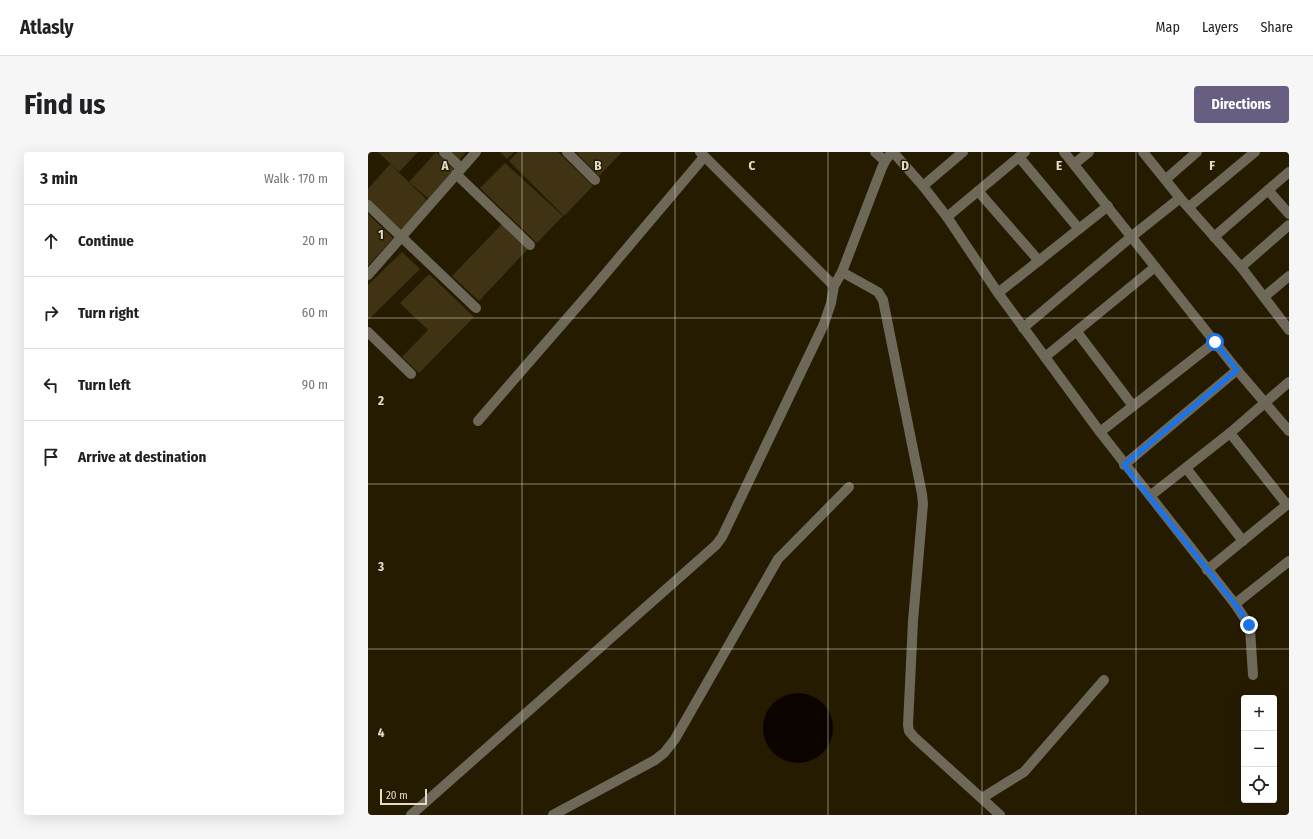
<!DOCTYPE html>
<meta charset="utf-8">
<style>
body{margin:0;font-family:"Fira Sans Condensed",sans-serif;background:#f6f6f6;color:#202124}
.controls{position:absolute;right:12px;bottom:12px;display:grid;overflow:hidden;border-radius:4px;box-shadow:0 4px 16px #0002}
.controls button{width:36px;height:36px;display:grid;place-items:center;padding:0;border:0;border-bottom:1px solid #e0e0e0;background:#fff;color:#202124;font:20px sans-serif}
.scale{position:absolute;left:12px;bottom:10px;width:47px;box-sizing:border-box;padding-left:4px;border:2px solid #e2dccc;border-top:0;font-size:11px;line-height:14px;white-space:nowrap;color:#e2dccc;-webkit-text-stroke:3px #251b01;paint-order:stroke}
.stop{position:absolute;width:12px;height:12px;margin:-9px;border:3px solid #1a73e8;border-radius:50%;background:#fff}
.stop.end{background:#1a73e8;border-color:#fff;box-shadow:0 1px 4px #0008}
.list{margin:0;padding:0;list-style:none}
h2{display:flex;justify-content:space-between;align-items:center;height:52px;margin:0;padding:0 16px;font-size:17px}
h2 small{font-size:13px;font-weight:400;color:#757577}
.list li{display:grid;grid-template-columns:26px 1fr auto;gap:12px;align-items:center;box-sizing:border-box;height:72px;padding:0 16px;border-top:1px solid #e0e0e0}
.list b{display:block;font-size:15px;white-space:nowrap}
.list em{font-size:13px;font-style:normal;color:#757577}
.icon{flex:none;width:22px;height:22px;fill:none;stroke:currentColor;stroke-width:2;stroke-linecap:round;stroke-linejoin:round}
.map{position:relative;flex:none;width:921px;height:663px;overflow:hidden;border-radius:4px}
header{display:flex;align-items:center;gap:24px;box-sizing:border-box;height:56px;padding:0 20px;background:#fff;border-bottom:1px solid #e0e0e0}
header strong{font-size:19px}
nav{display:flex;gap:22px;margin-inline-start:auto;font-size:14px}
.intro{display:flex;align-items:center;justify-content:space-between;box-sizing:border-box;height:96px;padding:0 24px}
h1{margin:0;font-size:28px}
.button{padding:10px 18px;border-radius:4px;background:#685e81;color:#fff;font-size:14px;font-weight:700}
main{display:flex;gap:24px;padding:0 24px}
aside{flex:1;background:#fff;border-radius:4px;box-shadow:0 4px 16px #0002}
.map>svg:first-child{display:block}
.water{fill:#0b0300}
.building{fill:#403313}
.lines{fill:none;stroke-linecap:round;stroke-linejoin:round}
.minor{stroke:#6e6859;stroke-width:10}
.route{stroke:#1a73e8;stroke-width:5}
.grid{fill:none;stroke:#e2dccc;stroke-width:1;stroke-opacity:0.55}
.grid-label{font-size:13px;text-anchor:middle;font-weight:bold;fill:#e2dccc;stroke:#251b01;stroke-width:3;stroke-linejoin:round;paint-order:stroke}
</style>
<header>
<strong>Atlasly</strong>
<nav><a>Map</a><a>Layers</a><a>Share</a></nav>
</header>
<div class="intro"><h1>Find us</h1><a class="button">Directions</a></div>
<main>
<aside>
<h2>3 min<small>Walk · 170 m</small></h2>
<ul class="list">
<li><svg class="icon" aria-label="ahead" viewBox="0 0 24 24"><path d="M12 20V5M6 11l6-6 6 6"/></svg><div><b>Continue</b></div><em>20 m</em></li>
<li><svg class="icon" aria-label="right" viewBox="0 0 24 24"><path d="M7 20v-9h11M14 6l5 5-5 5"/></svg><div><b>Turn right</b></div><em>60 m</em></li>
<li><svg class="icon" aria-label="left" viewBox="0 0 24 24"><path d="M17 20v-9H6M10 6l-5 5 5 5"/></svg><div><b>Turn left</b></div><em>90 m</em></li>
<li><svg class="icon" aria-label="arrive" viewBox="0 0 24 24"><path d="M6 21V4h12l-3 4 3 4H6"/></svg><div><b>Arrive at destination</b></div></li>
</ul>
</aside>
<div class="map">
<svg width="921" height="663" viewBox="0 0 921 663">
<rect width="100%" height="100%" fill="#251b01"/>
<!-- water -->
<circle class="water" cx="430" cy="576" r="35"/>
<!-- building -->
<g class="building">
<polygon points="10,0 50,0 31,20"/>
<polygon points="68,0 88,19 62,48 41,30"/>
<polygon points="82,0 98,0 91,8"/>
<polygon points="132,0 146,0 139,7"/>
<polygon points="150,0 190,0 225,34 196,64 141,9"/>
<polygon points="208,0 254,0 231,24"/>
<polygon points="137,11 195,64 169,91 112,36"/>
<polygon points="22,12 60,49 34,78 0,48 0,37"/>
<polygon points="0,62 25,86 0,114"/>
<polygon points="134,72 160,97 111,149 84,124"/>
<polygon points="34,100 52,117 0,168 0,133"/>
<polygon points="61,122 106,165 51,221 34,205 60,178 32,151"/>
</g>
<g class="lines">
<!-- minor -->
<g class="minor">
<polyline points="76,0 93,16"/>
<polyline points="199,0 227,28"/>
<polyline points="332,0 466,134"/>
<polyline points="507,0 517,9"/>
<polyline points="525,0 555,34 579,65 630,141 732,280 867,452 879,470 882,477 885,523"/>
<polyline points="696,0 869,218 921,279"/>
<polyline points="775,0 812,46 873,115 921,178"/>
<polyline points="651,5 711,77"/>
<polyline points="706,12 721,0"/>
<polyline points="88,22 162,93"/>
<polyline points="798,27 829,0"/>
<polyline points="555,34 595,0"/>
<polyline points="900,38 921,62"/>
<polyline points="610,39 671,109"/>
<polyline points="0,53 108,156"/>
<polyline points="821,55 887,0"/>
<polyline points="579,65 657,0"/>
<polyline points="846,85 921,20"/>
<polyline points="873,115 921,73"/>
<polyline points="474,120 510,140 515,148 554,342 555,352 545,469 540,573 541,579 546,585 632,663"/>
<polyline points="0,123 108,0"/>
<polyline points="630,141 740,54"/>
<polyline points="896,145 921,124"/>
<polyline points="655,176 763,85 812,46"/>
<polyline points="0,180 43,222"/>
<polyline points="709,180 765,254"/>
<polyline points="677,205 787,115"/>
<polyline points="110,269 222,140 336,5"/>
<polyline points="732,280 847,190"/>
<polyline points="862,281 919,353"/>
<polyline points="756,313 869,218"/>
<polyline points="818,316 875,389"/>
<polyline points="782,344 862,281 921,230"/>
<polyline points="839,418 921,351"/>
<polyline points="867,452 921,409"/>
<polyline points="614,646 656,620 736,528"/>
<polyline points="43,663 348,393 354,385 456,172 463,151 466,134 474,120 513,18 517,9 524,0"/>
<polyline points="185,663 287,608 296,601 307,587 410,407 481,335"/>
</g>
</g>
<g class="lines">
<!-- route -->
<polyline class="route" points="847,190 869,218 756,313 867,452 881,473"/>
</g>
<!-- grid -->
<path class="grid" d="M154,0V663M307,0V663M460,0V663M614,0V663M768,0V663M0,166H921M0,332H921M0,497H921"/>
<g class="grid-label">
<text x="77" y="18">A</text>
<text x="230" y="18">B</text>
<text x="384" y="18">C</text>
<text x="537" y="18">D</text>
<text x="691" y="18">E</text>
<text x="844" y="18">F</text>
<text x="13" y="87">1</text>
<text x="13" y="253">2</text>
<text x="13" y="419">3</text>
<text x="13" y="585">4</text>
</g>
</svg>
<div class="controls">
<button>+</button>
<button>−</button>
<button><svg class="icon" aria-label="locate" viewBox="0 0 24 24"><circle cx="12" cy="12" r="6"/><path d="M12 2v4M12 18v4M2 12h4M18 12h4"/></svg></button>
</div>
<div class="scale">20 m</div>
<div class="stop" style="left:847px;top:190px"></div>
<div class="stop end" style="left:881px;top:473px"></div>
</div>
</main>
